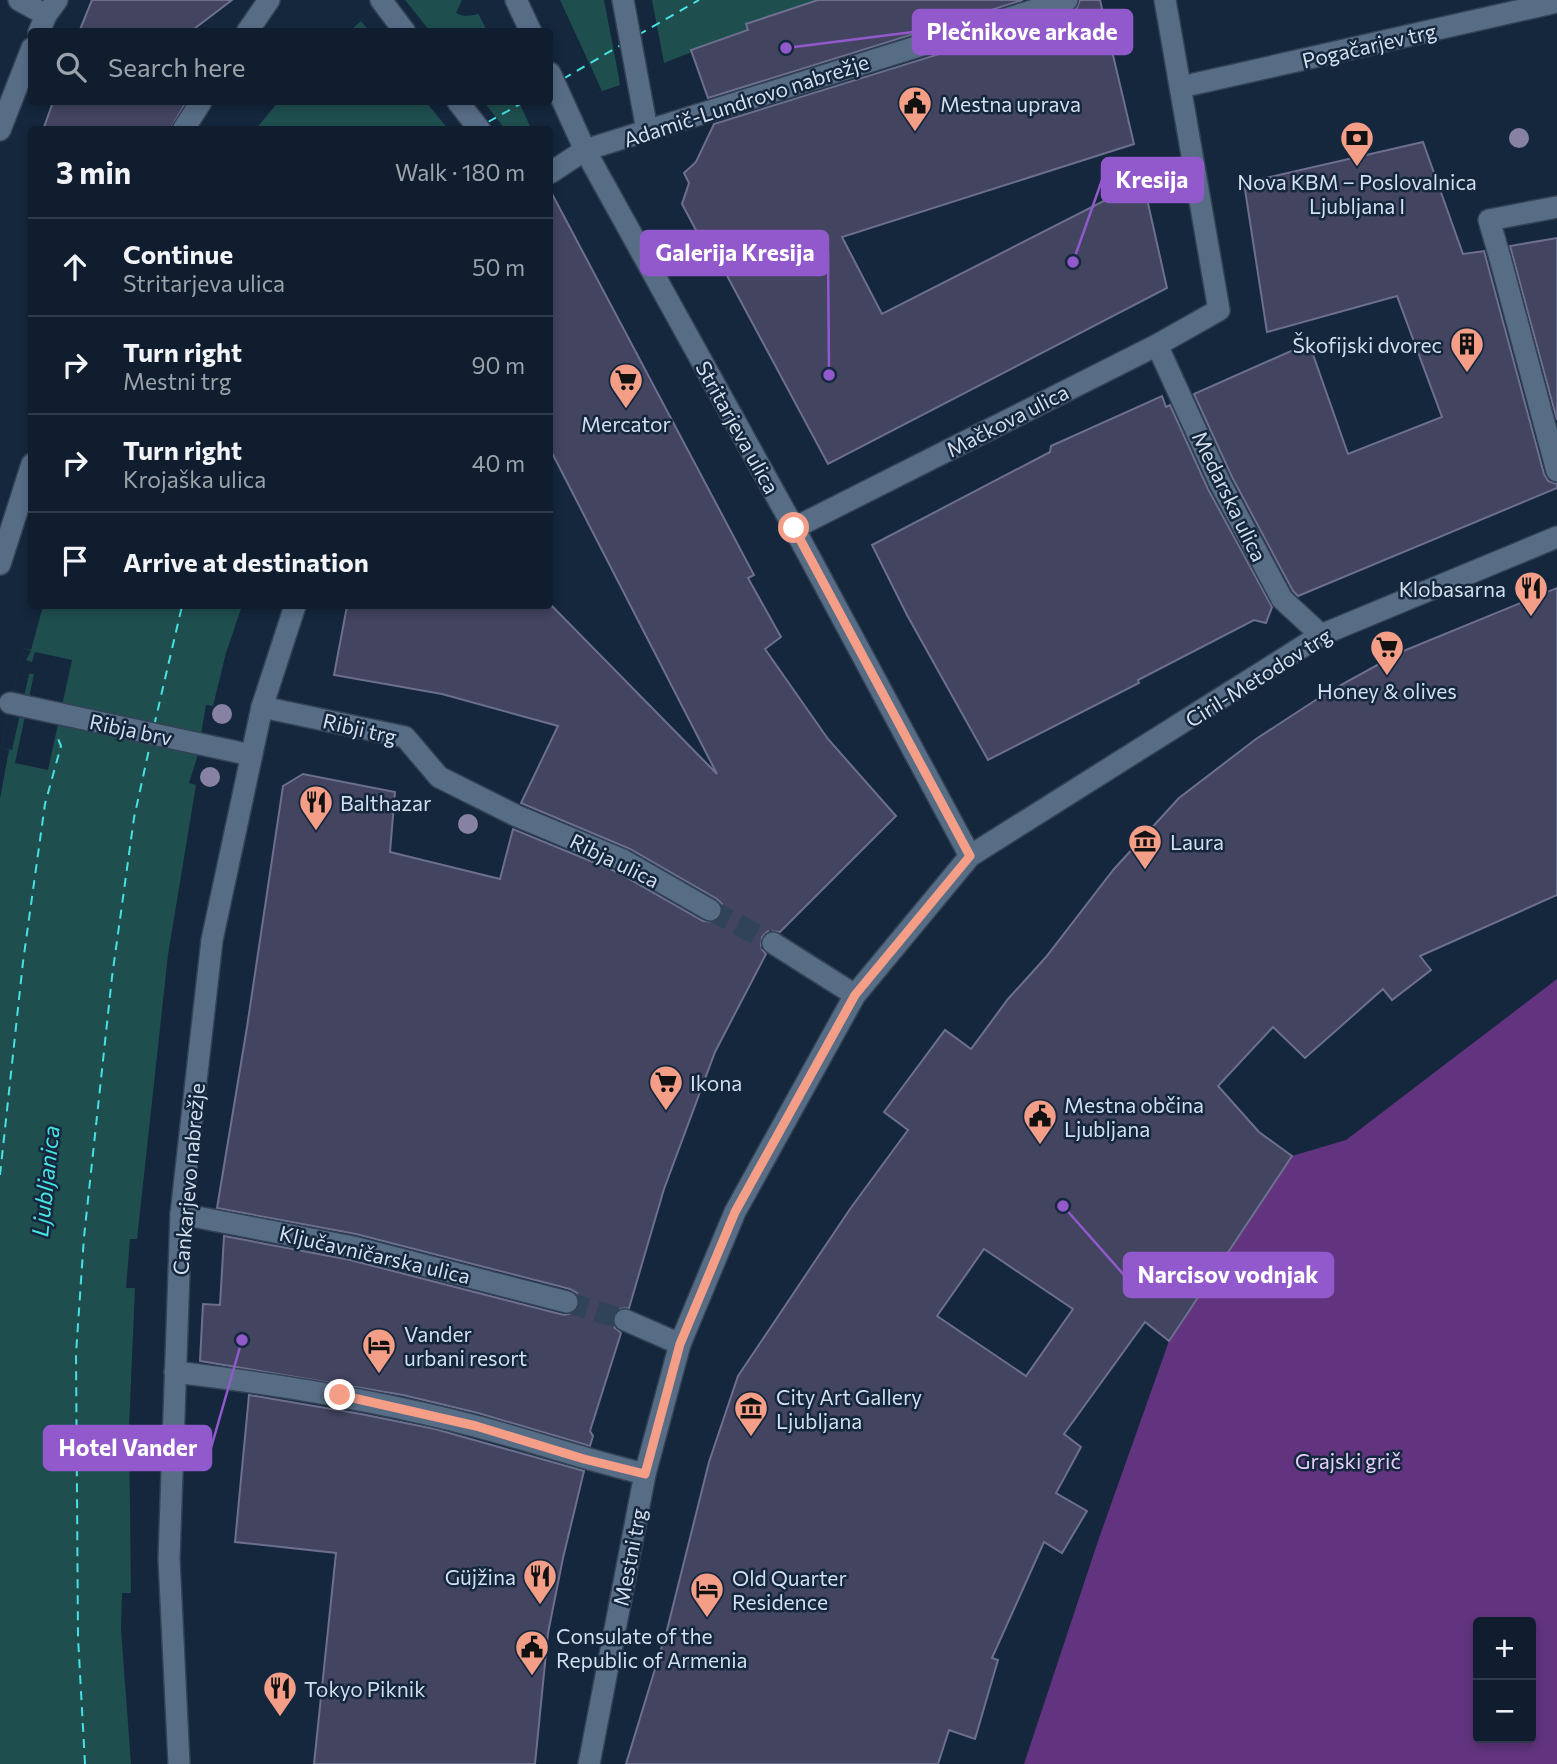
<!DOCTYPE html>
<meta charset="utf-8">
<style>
body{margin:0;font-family:Commissioner,sans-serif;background:#1d2a3a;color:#f1f3f6}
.controls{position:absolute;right:21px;bottom:21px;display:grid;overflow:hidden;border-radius:7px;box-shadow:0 4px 10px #0003}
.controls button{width:63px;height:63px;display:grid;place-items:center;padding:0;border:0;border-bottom:2px solid #2f3b4a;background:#0f1d2e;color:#f1f3f6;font:35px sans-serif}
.stop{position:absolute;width:21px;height:21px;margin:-16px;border:5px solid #f49e88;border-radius:50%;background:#fff}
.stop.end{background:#f49e88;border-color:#fff;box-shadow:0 2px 7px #0008}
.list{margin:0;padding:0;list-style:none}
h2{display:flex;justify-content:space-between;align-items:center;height:91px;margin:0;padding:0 28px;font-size:30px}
h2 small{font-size:23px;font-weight:400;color:#9ba2aa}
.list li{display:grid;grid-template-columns:46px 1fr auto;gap:21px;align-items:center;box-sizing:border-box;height:98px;padding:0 28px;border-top:2px solid #2f3b4a}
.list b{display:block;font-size:26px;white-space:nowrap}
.list p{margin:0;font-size:23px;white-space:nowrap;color:#9ba2aa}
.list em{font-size:23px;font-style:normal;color:#9ba2aa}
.icon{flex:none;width:38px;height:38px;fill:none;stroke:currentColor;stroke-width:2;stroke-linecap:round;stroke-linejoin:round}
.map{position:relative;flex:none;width:1557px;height:1764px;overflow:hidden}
.search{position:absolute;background:#0f1d2e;box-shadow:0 4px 10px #0003;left:28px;top:28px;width:525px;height:77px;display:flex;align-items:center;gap:18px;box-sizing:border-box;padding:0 24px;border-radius:7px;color:#9ba2aa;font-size:26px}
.panel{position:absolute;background:#0f1d2e;box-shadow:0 4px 10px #0003;left:28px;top:126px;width:525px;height:483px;border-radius:7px}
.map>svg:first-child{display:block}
.forest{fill:#62347f;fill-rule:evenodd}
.water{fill:#1f4e4f}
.pier{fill:#14273d}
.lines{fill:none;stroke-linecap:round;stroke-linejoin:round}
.ferry{stroke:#47e1e2;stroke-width:2;stroke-dasharray:9 7;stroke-linecap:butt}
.building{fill:#424460;stroke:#6d6f8e;stroke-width:2;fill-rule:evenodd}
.street-tunnel{stroke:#314358;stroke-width:21;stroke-dasharray:21 10;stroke-linecap:butt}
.lane-casing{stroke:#334254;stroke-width:24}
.street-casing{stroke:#334254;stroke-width:24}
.lane{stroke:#576d86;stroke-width:21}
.street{stroke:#576d86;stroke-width:21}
.tree{fill:#8782a4}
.route{stroke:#f49e88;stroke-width:9}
.labels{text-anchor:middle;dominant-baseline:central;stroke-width:5;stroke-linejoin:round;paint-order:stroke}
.street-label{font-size:21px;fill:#d3dfee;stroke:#14273d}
.poi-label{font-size:21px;fill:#d3dfee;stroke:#14273d;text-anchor:start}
.park-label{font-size:21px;fill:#e5cdf8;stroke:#14273d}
.water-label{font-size:23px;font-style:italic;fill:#47e1e2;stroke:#14273d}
.leader{fill:none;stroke:#9159cb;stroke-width:2.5}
.callout-dot{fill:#9159cb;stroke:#14273d;stroke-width:2.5}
.callout{fill:#9159cb;stroke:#9159cb;stroke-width:2.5}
.callout-label{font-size:23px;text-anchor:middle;font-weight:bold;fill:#fff}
</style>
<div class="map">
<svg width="1557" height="1764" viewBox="0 0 1557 1764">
<rect width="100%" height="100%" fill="#14273d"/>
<!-- forest -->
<path class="forest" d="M1557,979V1764H1024L1098,1541L1169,1341L1292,1156L1346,1140ZM1478,1622H1531V1738H1478Z"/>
<!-- water -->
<g class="water">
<path d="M384,0H462L456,13C473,22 493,7 508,0H818L747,23L748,30L692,50V52L664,63L618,72L620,85L602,91L523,129L255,130L278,102H550V32L350,31Z"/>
<polygon points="43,606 242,606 226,653 213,706 206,705 197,758 189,783 196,785 168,955 137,1239 130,1239 126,1288 135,1288 129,1428 131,1593 122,1593 121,1629 131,1764 0,1764 0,799 9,750 1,748 23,648 31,650"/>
</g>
<!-- pier -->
<g class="pier">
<polygon points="384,0 405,0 430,31 370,32 361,21"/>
<polygon points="500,0 560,0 602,91 530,126 519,102 550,102 550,32 487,31 477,11"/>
<polygon points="604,0 652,0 664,63 618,73"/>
<polygon points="426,102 484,102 505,129 449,130"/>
<polygon points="23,648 31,651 26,660 32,662 35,652 72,660 48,770 15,763 34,674 29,674 12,750 1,748"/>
</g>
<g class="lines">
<!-- ferry -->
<g class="ferry">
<polyline points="638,35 699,0"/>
<polyline points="563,79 621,45"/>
<polyline points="488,122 524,102"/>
<polyline points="154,726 182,606"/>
<polyline points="0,1175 23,962 45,804 61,746 56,734"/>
<polyline points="85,1764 78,1637 76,1354 84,1237 112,977 134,818 150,745"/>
</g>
</g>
<!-- building -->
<g class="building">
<polygon points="92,0 232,0 190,32 79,32"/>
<polygon points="818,0 1023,0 708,98 691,50 748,30 746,24"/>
<polygon points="1080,0 1100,0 1134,144 842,237 882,314 1143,181 1167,288 828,464 703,231 698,234 682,204 689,183 684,173 696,162 714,124 1071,13 1077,8"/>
<polygon points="53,102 186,102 170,130 43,130"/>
<polygon points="1423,142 1463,254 1484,251 1544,474 1548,481 1557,484 1557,488 1298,596 1293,591 1232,477 1194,394 1309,343 1348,454 1442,417 1397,296 1267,332 1244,183"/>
<polygon points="550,190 754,575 748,578 781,637 765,649 828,739 896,816 780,932 768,931 762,937 761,948 766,954 715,1052 664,1189 629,1308 618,1309 613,1315 614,1327 621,1333 590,1431 593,1436 590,1446 478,1413 403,1395 200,1361 203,1304 220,1305 224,1236 350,1260 564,1315 576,1312 580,1305 577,1293 570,1289 356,1234 217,1208 247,1027 283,786 303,774 395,792 390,852 500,879 513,829 617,872 703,921 716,922 722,916 722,904 717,899 630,849 521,803 558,726 442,694 334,675 347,606 552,606 717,774 550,449"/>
<polygon points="1557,238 1557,420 1510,246"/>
<polygon points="1162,396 1166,407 1170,405 1208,489 1272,607 1266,623 1254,620 1138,680 1139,683 988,760 907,615 872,545 1050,452 1051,446"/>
<path d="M1557,588V895L1420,956L1431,970L1392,1000L1383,989L1305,1058L1273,1027L1218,1086L1259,1132L1292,1156L1169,1341L1145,1322L1064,1434L1081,1447L1056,1493L1087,1511L1062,1553L1044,1542L992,1658L998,1660L975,1739L949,1730L938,1764H626L667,1630L709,1462L738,1376L850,1209L908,1130L884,1112L945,1030L971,1049L1008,999L1046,957L1114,869L1179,798L1256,739L1328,692L1401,652ZM984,1249L1073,1309L1026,1376L937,1316Z"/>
<polygon points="249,1395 361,1414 435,1429 584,1471 563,1558 548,1633 535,1764 314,1764 336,1553 235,1542"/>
</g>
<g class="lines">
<!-- street-tunnel -->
<g class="street-tunnel">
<polyline points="710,910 773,943"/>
<polyline points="567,1302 625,1320"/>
</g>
<!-- lane casing -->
<g class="lane-casing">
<polyline id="lane" points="1500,258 1557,471"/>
</g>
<!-- street casing -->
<g class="street-casing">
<g id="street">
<polyline points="19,0 46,15"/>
<polyline points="381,0 405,32"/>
<polyline points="516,0 531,32"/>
<polyline points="623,0 647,130"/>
<polyline points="39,32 46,15 57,0"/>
<polyline points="247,32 269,0"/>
<polyline points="550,73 585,150 794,528 970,856"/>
<polyline points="1181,87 1557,2"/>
<polyline points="458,102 480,130"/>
<polyline points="0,130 32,48"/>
<polyline points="183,130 201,102"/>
<polyline points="550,173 585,150 1067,0"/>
<polyline points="1500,258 1489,220 1557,207"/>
<polyline points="1157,345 1220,483 1282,599 1321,635"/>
<polyline points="794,528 1157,345 1219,310 1165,0"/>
<polyline points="0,564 32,464"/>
<polyline points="10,703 251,755"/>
<polyline points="262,707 405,737 439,777 517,816 623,860 710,910"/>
<polyline points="773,943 855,995"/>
<polyline points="181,1214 353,1247 567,1302"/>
<polyline points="625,1320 680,1344"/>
<path d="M175,1372C276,1384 376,1400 475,1426C532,1441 587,1460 645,1474"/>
<polyline points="179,1764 169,1559 181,1214 212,940 262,707 295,606"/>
<polyline points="589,1764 645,1474 680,1344 735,1212 855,995 970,856 1321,635 1557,537"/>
</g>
</g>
<!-- lane -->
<use href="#lane" class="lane"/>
<!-- street -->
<use href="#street" class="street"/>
</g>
<!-- trees -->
<g class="tree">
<circle cx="1519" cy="138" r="10"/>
<circle cx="222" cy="714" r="10"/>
<circle cx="210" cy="777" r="10"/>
<circle cx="468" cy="824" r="10"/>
</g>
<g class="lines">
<!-- route -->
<polyline class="route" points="340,1395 476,1426 584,1459 645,1474 680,1344 735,1212 855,995 970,856 794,528"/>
</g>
<!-- icons -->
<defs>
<g id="civic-pin" transform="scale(1.75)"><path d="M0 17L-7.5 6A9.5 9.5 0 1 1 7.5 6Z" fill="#f49e88" stroke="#14273d"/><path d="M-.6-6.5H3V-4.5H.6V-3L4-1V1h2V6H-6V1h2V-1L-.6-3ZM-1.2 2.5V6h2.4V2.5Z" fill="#111"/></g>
<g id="bank-pin" transform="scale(1.75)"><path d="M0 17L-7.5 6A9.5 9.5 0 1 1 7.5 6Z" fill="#f49e88" stroke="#14273d"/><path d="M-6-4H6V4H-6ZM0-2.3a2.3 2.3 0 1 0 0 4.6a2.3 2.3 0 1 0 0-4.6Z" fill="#111"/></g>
<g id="building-pin" transform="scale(1.75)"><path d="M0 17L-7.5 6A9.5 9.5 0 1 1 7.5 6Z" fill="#f49e88" stroke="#14273d"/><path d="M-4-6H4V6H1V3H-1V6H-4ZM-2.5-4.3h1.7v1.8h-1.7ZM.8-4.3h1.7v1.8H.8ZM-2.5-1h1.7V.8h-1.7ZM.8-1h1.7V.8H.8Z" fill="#111"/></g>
<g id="supermarket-pin" transform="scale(1.75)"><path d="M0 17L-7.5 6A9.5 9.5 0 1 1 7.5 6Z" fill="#f49e88" stroke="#14273d"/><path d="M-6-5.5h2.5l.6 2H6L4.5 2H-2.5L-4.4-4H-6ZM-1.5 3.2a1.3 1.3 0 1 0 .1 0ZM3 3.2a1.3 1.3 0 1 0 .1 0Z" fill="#111"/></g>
<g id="restaurant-pin" transform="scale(1.75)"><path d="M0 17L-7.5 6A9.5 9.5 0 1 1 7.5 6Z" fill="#f49e88" stroke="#14273d"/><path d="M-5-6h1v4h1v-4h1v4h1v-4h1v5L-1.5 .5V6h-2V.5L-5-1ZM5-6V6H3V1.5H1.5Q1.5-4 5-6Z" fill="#111"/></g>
<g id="museum-pin" transform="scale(1.75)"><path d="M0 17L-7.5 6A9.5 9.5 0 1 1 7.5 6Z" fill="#f49e88" stroke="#14273d"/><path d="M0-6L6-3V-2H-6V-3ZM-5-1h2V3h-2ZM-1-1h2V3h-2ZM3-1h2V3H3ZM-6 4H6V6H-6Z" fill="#111"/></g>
<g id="hotel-pin" transform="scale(1.75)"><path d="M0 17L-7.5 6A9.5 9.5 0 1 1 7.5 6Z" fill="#f49e88" stroke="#14273d"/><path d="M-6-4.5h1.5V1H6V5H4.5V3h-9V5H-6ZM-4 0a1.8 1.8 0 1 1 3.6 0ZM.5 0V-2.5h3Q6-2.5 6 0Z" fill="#111"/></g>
</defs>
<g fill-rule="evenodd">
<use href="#civic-pin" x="915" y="103"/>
<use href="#bank-pin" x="1357" y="138"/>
<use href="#building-pin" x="1467" y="344"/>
<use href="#supermarket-pin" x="626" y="380"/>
<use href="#restaurant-pin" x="1531" y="588"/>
<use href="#supermarket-pin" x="1387" y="647"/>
<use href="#restaurant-pin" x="316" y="802"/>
<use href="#museum-pin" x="1145" y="841"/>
<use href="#supermarket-pin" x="666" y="1082"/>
<use href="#civic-pin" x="1040" y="1116"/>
<use href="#hotel-pin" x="379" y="1345"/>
<use href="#museum-pin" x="751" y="1408"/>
<use href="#restaurant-pin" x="540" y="1576"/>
<use href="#hotel-pin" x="707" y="1589"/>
<use href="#civic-pin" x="532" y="1647"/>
<use href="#restaurant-pin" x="280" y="1688"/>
</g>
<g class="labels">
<!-- street labels -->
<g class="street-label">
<text transform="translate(1369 45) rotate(-13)">Pogačarjev trg</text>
<text transform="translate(746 100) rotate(-18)">Adamič-Lundrovo nabrežje</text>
<text transform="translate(1007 420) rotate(-27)">Mačkova ulica</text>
<text transform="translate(738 427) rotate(61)">Stritarjeva ulica</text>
<text transform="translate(1230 496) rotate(64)">Medarska ulica</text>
<text transform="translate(1258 677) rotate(-32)">Ciril-Metodov trg</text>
<text transform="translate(360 728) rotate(13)">Ribji trg</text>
<text transform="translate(131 729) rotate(12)">Ribja brv</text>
<text transform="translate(615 860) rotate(26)">Ribja ulica</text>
<text transform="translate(188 1179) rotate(-85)">Cankarjevo nabrežje</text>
<text transform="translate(375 1254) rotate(13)">Ključavničarska ulica</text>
<text transform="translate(629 1557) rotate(-79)">Mestni trg</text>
</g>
<!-- poi labels -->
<g class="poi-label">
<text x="940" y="103">Mestna uprava</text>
<text x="1357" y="181" text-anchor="middle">Nova KBM – Poslovalnica<tspan x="1357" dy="24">Ljubljana I</tspan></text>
<text x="1442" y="344" text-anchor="end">Škofijski dvorec</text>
<text x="626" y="423" text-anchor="middle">Mercator</text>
<text x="1506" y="588" text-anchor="end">Klobasarna</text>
<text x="1387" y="690" text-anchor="middle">Honey &amp; olives</text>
<text x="340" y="802">Balthazar</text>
<text x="1170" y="841">Laura</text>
<text x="690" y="1082">Ikona</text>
<text x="1064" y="1104">Mestna občina<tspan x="1064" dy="24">Ljubljana</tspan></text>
<text x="404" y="1333">Vander<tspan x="404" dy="24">urbani resort</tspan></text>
<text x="776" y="1396">City Art Gallery<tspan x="776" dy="24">Ljubljana</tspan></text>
<text x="516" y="1576" text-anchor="end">Güjžina</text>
<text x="732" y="1577">Old Quarter<tspan x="732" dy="24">Residence</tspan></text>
<text x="556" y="1635">Consulate of the<tspan x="556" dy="24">Republic of Armenia</tspan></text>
<text x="304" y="1688">Tokyo Piknik</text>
</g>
<!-- park labels -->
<g class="park-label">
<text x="1348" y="1460">Grajski grič</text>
</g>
<!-- water labels -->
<g class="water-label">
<text transform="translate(45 1181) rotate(-84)">Ljubljanica</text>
</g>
</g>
<!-- callouts -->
<path class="leader" d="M786 48L913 32M1073 262L1102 180M829 375L828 253M1063 1206L1124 1275M242 1340L211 1448"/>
<g class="callout-dot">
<circle cx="786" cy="48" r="7"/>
<circle cx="1073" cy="262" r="7"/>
<circle cx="829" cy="375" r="7"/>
<circle cx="1063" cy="1206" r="7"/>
<circle cx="242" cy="1340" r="7"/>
</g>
<g class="callout">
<rect x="913" y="10" width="219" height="44" rx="7"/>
<rect x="1102" y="158" width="101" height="44" rx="7"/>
<rect x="641" y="231" width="187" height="44" rx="7"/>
<rect x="1124" y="1253" width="209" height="44" rx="7"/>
<rect x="44" y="1426" width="167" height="44" rx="7"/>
</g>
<g class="callout-label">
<text x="1022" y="40">Plečnikove arkade</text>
<text x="1152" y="188">Kresija</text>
<text x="735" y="261">Galerija Kresija</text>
<text x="1228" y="1283">Narcisov vodnjak</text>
<text x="128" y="1456">Hotel Vander</text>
</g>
</svg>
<div class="controls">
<button>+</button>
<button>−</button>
</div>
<div class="stop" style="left:794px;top:528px"></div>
<div class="stop end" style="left:340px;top:1395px"></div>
<div class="search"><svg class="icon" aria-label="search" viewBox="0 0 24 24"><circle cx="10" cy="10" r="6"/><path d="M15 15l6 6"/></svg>Search here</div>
<section class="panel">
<h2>3 min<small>Walk · 180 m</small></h2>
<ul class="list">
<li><svg class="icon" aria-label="ahead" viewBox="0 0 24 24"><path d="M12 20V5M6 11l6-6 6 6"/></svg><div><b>Continue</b><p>Stritarjeva ulica</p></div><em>50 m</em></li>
<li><svg class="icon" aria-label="right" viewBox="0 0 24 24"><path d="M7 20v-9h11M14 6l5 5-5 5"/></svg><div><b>Turn right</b><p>Mestni trg</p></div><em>90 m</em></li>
<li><svg class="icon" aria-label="right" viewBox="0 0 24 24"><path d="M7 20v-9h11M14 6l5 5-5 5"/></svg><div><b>Turn right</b><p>Krojaška ulica</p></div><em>40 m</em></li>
<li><svg class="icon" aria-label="arrive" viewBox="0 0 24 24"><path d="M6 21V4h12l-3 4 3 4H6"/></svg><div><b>Arrive at destination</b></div></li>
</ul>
</section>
</div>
